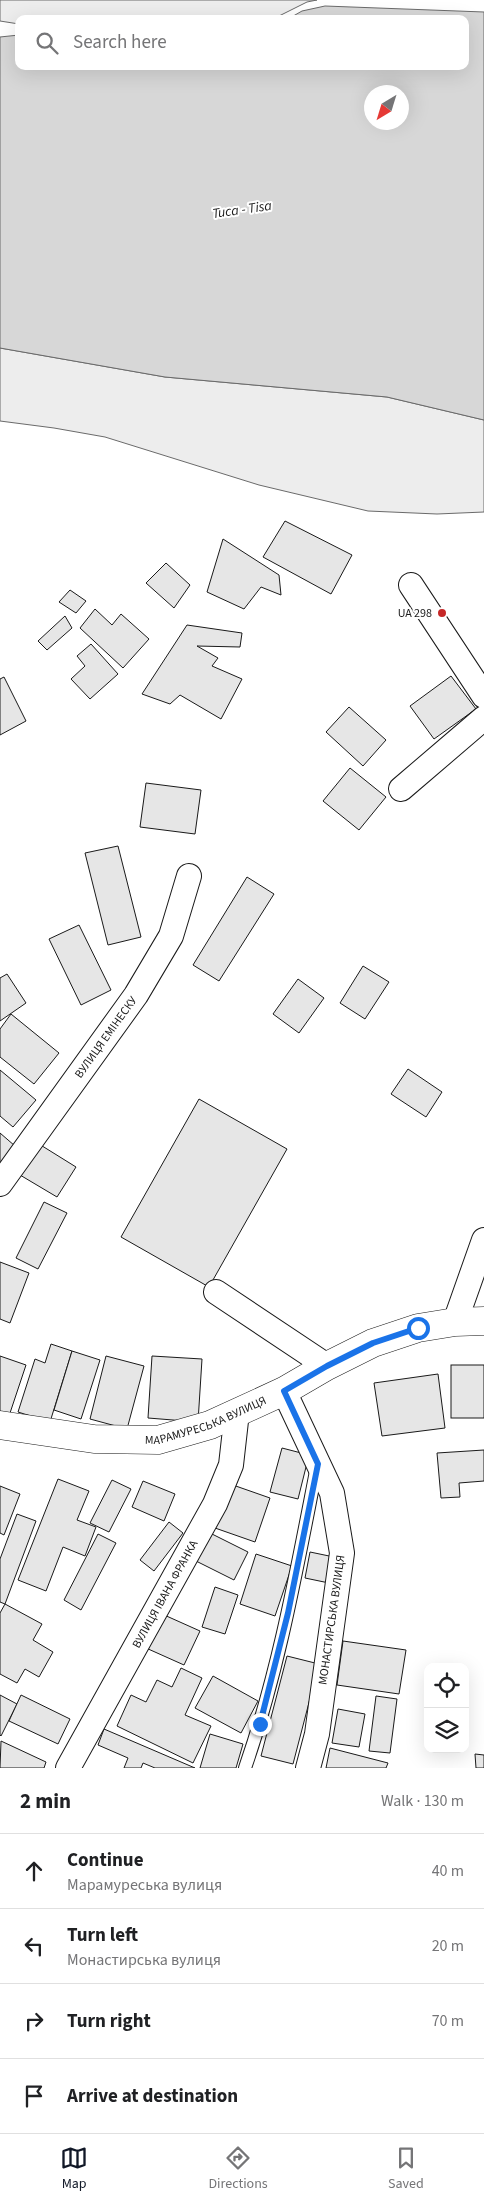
<!DOCTYPE html>
<meta charset="utf-8">
<style>
body{margin:0;font-family:"Source Sans 3",sans-serif;background:#f6f6f6;color:#202124}
.controls{position:absolute;right:15px;bottom:15px;display:grid;overflow:hidden;border-radius:10px;box-shadow:0 5px 20px #0002}
.controls button{width:45px;height:45px;display:grid;place-items:center;padding:0;border:0;border-bottom:1px solid #e0e0e0;background:#fff;color:#202124;font:25px sans-serif}
.compass{position:absolute;left:364px;top:85px;width:45px;height:45px;border-radius:50%;background:#fff;box-shadow:0 5px 20px #0002;rotate:218deg}
.stop{position:absolute;width:15px;height:15px;margin:-11px;border:4px solid #1a73e8;border-radius:50%;background:#fff}
.stop.end{background:#1a73e8;border-color:#fff;box-shadow:0 1px 5px #0008}
.list{margin:0;padding:0;list-style:none}
h2{display:flex;justify-content:space-between;align-items:center;height:65px;margin:0;padding:0 20px;font-size:21px}
h2 small{font-size:16px;font-weight:400;color:#757577}
.list li{display:grid;grid-template-columns:32px 1fr auto;gap:15px;align-items:center;box-sizing:border-box;height:75px;padding:0 20px;border-top:1px solid #e0e0e0}
.list b{display:block;font-size:19px;white-space:nowrap}
.list p{margin:0;font-size:16px;white-space:nowrap;color:#757577}
.list em{font-size:16px;font-style:normal;color:#757577}
.icon{flex:none;width:28px;height:28px;fill:none;stroke:currentColor;stroke-width:2;stroke-linecap:round;stroke-linejoin:round}
.map{position:relative;flex:none;width:484px;height:1768px;overflow:hidden}
.search{position:absolute;background:#fff;box-shadow:0 5px 20px #0002;left:15px;right:15px;top:15px;height:55px;display:flex;align-items:center;gap:12px;box-sizing:border-box;padding:0 18px;border-radius:10px;color:#757577;font-size:19px}
.sheet{height:365px;background:#fff}
nav{display:flex;justify-content:space-around;align-items:center;box-sizing:border-box;height:70px;border-top:1px solid #e0e0e0;background:#fff;font-size:14px;color:#757577}
nav a{display:grid;justify-items:center;gap:2px}
nav .on{color:#111827}
.map>svg:first-child{display:block}
.built{fill:#ededed;stroke:#6a6a6a}
.water{fill:#d7d7d7;stroke:#6a6a6a;fill-rule:evenodd}
.building{fill:#e6e6e6;stroke:#1a1a1a}
.lines{fill:none;stroke-linecap:round;stroke-linejoin:round}
.service-casing{stroke:#1a1a1a;stroke-width:14}
.minor-casing{stroke:#1a1a1a;stroke-width:26}
.primary-casing{stroke:#1a1a1a;stroke-width:29}
.service{stroke:#fff;stroke-width:12}
.minor{stroke:#fff;stroke-width:24}
.primary{stroke:#fff;stroke-width:28}
.route{stroke:#1a73e8;stroke-width:6}
.poi-dot{fill:#c62828;stroke:#fff;stroke-width:2}
.labels{text-anchor:middle;dominant-baseline:central;stroke-width:4;stroke-linejoin:round;paint-order:stroke}
.poi-label{font-size:12px;fill:#1a1a1a;stroke:#fff;text-anchor:end}
.street-label{font-size:12px;fill:#1a1a1a;stroke:#fff}
.water-label{font-size:14px;font-style:italic;fill:#1a1a1a;stroke:#fff}
</style>
<div class="map">
<svg width="484" height="1768" viewBox="0 0 484 1768">
<rect width="100%" height="100%" fill="#fff"/>
<!-- built -->
<g class="built">
<polygon points="0,0 317,0 307,2 273,19 19,19 19,24 0,21"/>
<polygon points="0,348 165,377 387,397 484,420 484,512 437,514 368,511 259,485 105,437 54,428 0,421"/>
</g>
<!-- water -->
<path class="water" d="M325,6L484,12V420L387,397L165,377L0,348V37L19,35V66H465V19H288L302,11ZM372,92H402V122H372Z"/>
<!-- building -->
<g class="building">
<polygon points="285,521 352,555 331,594 263,557"/>
<polygon points="223,539 279,575 281,595 261,587 244,609 207,592"/>
<polygon points="166,563 190,585 174,608 146,583"/>
<polygon points="70,590 86,601 76,613 59,602"/>
<polygon points="95,609 112,625 121,614 149,639 123,668 80,628"/>
<polygon points="65,616 72,628 47,650 38,641"/>
<polygon points="187,625 242,633 240,647 197,646 218,658 212,666 242,679 221,719 180,695 170,704 142,694"/>
<polygon points="91,644 118,674 90,699 71,679 85,666 77,656"/>
<polygon points="451,676 476,709 434,739 410,706"/>
<polygon points="4,677 26,721 0,735 0,679"/>
<polygon points="349,707 386,740 363,766 326,732"/>
<polygon points="350,768 386,797 359,830 323,801"/>
<polygon points="146,783 201,790 195,834 140,827"/>
<polygon points="118,846 141,937 108,945 85,853"/>
<polygon points="247,877 274,894 219,981 193,965"/>
<polygon points="79,925 111,990 81,1005 49,939"/>
<polygon points="363,966 389,982 365,1019 340,1003"/>
<polygon points="7,974 26,1003 0,1021 0,978"/>
<polygon points="298,979 324,998 299,1033 273,1014"/>
<polygon points="11,1014 59,1053 34,1084 0,1057 0,1029"/>
<polygon points="408,1069 442,1092 426,1117 391,1094"/>
<polygon points="0,1070 36,1100 13,1127 0,1116"/>
<polygon points="199,1099 287,1149 209,1287 121,1237"/>
<polygon points="0,1133 15,1146 0,1165"/>
<polygon points="39,1144 76,1167 57,1197 20,1175"/>
<polygon points="44,1202 67,1213 38,1269 16,1258"/>
<polygon points="0,1262 29,1273 10,1323 0,1319"/>
<polygon points="51,1344 72,1351 50,1422 18,1412 35,1359 45,1363"/>
<polygon points="72,1351 100,1360 81,1419 54,1410"/>
<polygon points="0,1356 26,1365 9,1416 0,1413"/>
<polygon points="106,1356 144,1366 127,1429 90,1419"/>
<polygon points="152,1356 202,1359 198,1422 148,1418"/>
<rect x="451" y="1365" width="33" height="53"/>
<polygon points="438,1374 445,1428 382,1436 374,1383"/>
<polygon points="282,1448 309,1455 298,1499 270,1492"/>
<polygon points="484,1450 484,1481 459,1483 460,1497 441,1498 437,1453"/>
<polygon points="58,1479 89,1491 77,1520 96,1527 85,1556 63,1547 46,1591 18,1580"/>
<polygon points="112,1480 131,1489 109,1532 90,1523"/>
<polygon points="143,1481 175,1494 164,1521 132,1507"/>
<polygon points="230,1484 270,1498 255,1542 215,1528"/>
<polygon points="0,1486 20,1494 4,1535 0,1533"/>
<polygon points="17,1514 36,1521 5,1604 0,1602 0,1559"/>
<polygon points="169,1522 183,1533 154,1571 140,1560"/>
<polygon points="208,1532 248,1552 234,1580 194,1560"/>
<polygon points="98,1534 116,1543 81,1610 64,1600"/>
<polygon points="310,1552 334,1557 329,1583 305,1578"/>
<polygon points="256,1554 292,1566 275,1616 240,1604"/>
<polygon points="215,1587 238,1595 225,1634 202,1627"/>
<polygon points="5,1604 42,1624 33,1640 53,1652 39,1677 25,1669 17,1683 0,1674 0,1613"/>
<polygon points="162,1614 200,1631 184,1665 146,1648"/>
<polygon points="343,1641 406,1650 399,1694 337,1685"/>
<polygon points="287,1656 319,1664 293,1764 261,1756"/>
<polygon points="181,1668 202,1678 185,1715 211,1726 193,1763 117,1726 131,1695 146,1702 157,1680 172,1687"/>
<polygon points="213,1676 258,1701 241,1733 195,1708"/>
<polygon points="0,1695 17,1704 1,1736 0,1735"/>
<polygon points="21,1695 70,1719 58,1744 9,1721"/>
<polygon points="376,1696 397,1699 390,1753 369,1751"/>
<polygon points="338,1709 365,1714 359,1747 332,1743"/>
<polygon points="104,1729 195,1768 155,1768 143,1763 141,1768 124,1768 128,1758 98,1745"/>
<polygon points="210,1734 243,1744 236,1768 200,1768"/>
<polygon points="1,1741 46,1762 44,1768 0,1768"/>
<polygon points="330,1748 388,1763 386,1768 326,1768"/>
<polygon points="475,1754 484,1755 484,1768 476,1768"/>
</g>
<g class="lines">
<!-- service casing -->
<g class="service-casing">
<path id="service" d="M245,1768C279,1670 297,1568 317,1466"/>
</g>
<!-- minor casing -->
<g class="minor-casing">
<g id="minor">
<polyline points="411,585 484,696"/>
<polyline points="401,789 484,718"/>
<path id="s1" d="M0,1184L136,995L171,936L189,876"/>
<polyline points="216,1292 327,1366"/>
<polyline points="455,1322 484,1240"/>
<polyline points="284,1391 332,1493 342,1553 317,1734 308,1768"/>
<path id="s2" d="M68,1768L215,1504L231,1465L237,1412"/>
</g>
</g>
<!-- primary casing -->
<g class="primary-casing">
<g id="primary">
<path id="s3" d="M0,1425L94,1439L158,1440L210,1425L284,1391L327,1366L373,1343L418,1328L455,1322L484,1321"/>
</g>
</g>
<!-- service -->
<use href="#service" class="service"/>
<!-- minor -->
<use href="#minor" class="minor"/>
<!-- primary -->
<use href="#primary" class="primary"/>
</g>
<g class="lines">
<!-- route -->
<polyline class="route" points="260,1724 288,1613 318,1464 284,1391 327,1366 373,1343 418,1328"/>
</g>
<!-- markers -->
<circle class="poi-dot" cx="442" cy="613" r="5"/>
<g class="labels">
<!-- poi labels -->
<g class="poi-label">
<text x="432" y="613">UA 298</text>
</g>
<!-- street labels -->
<g class="street-label">
<text stroke="none"><textPath href="#s1" startOffset="181">ВУЛИЦЯ ЕМІНЕСКУ</textPath></text>
<text stroke="none"><textPath href="#s3" startOffset="210">МАРАМУРЕСЬКА ВУЛИЦЯ</textPath></text>
<text stroke="none"><textPath href="#s2" startOffset="199">ВУЛИЦЯ ІВАНА ФРАНКА</textPath></text>
<text transform="translate(332 1620) rotate(-82)">МОНАСТИРСЬКА ВУЛИЦЯ</text>
</g>
<!-- water labels -->
<g class="water-label">
<text transform="translate(242 210) rotate(-8)">Тиса - Tisa</text>
</g>
</g>
</svg>
<div class="controls">
<button><svg class="icon" aria-label="locate" viewBox="0 0 24 24"><circle cx="12" cy="12" r="6"/><path d="M12 2v4M12 18v4M2 12h4M18 12h4"/></svg></button>
<button><svg class="icon" aria-label="layers" viewBox="0 0 24 24"><path d="M12 4l9 5-9 5-9-5zM3 14l9 5 9-5"/></svg></button>
</div>
<svg class="compass" viewBox="-18 -18 36 36"><path d="M0-13l5 13h-10z" fill="#e53935"/><path d="M0 13l5-13h-10z" fill="#757577"/></svg>
<div class="stop" style="left:418px;top:1328px"></div>
<div class="stop end" style="left:260px;top:1724px"></div>
<div class="search"><svg class="icon" aria-label="search" viewBox="0 0 24 24"><circle cx="10" cy="10" r="6"/><path d="M15 15l6 6"/></svg>Search here</div>
</div>
<section class="sheet">
<h2>2 min<small>Walk · 130 m</small></h2>
<ul class="list">
<li><svg class="icon" aria-label="ahead" viewBox="0 0 24 24"><path d="M12 20V5M6 11l6-6 6 6"/></svg><div><b>Continue</b><p>Марамуреська вулиця</p></div><em>40 m</em></li>
<li><svg class="icon" aria-label="left" viewBox="0 0 24 24"><path d="M17 20v-9H6M10 6l-5 5 5 5"/></svg><div><b>Turn left</b><p>Монастирська вулиця</p></div><em>20 m</em></li>
<li><svg class="icon" aria-label="right" viewBox="0 0 24 24"><path d="M7 20v-9h11M14 6l5 5-5 5"/></svg><div><b>Turn right</b></div><em>70 m</em></li>
<li><svg class="icon" aria-label="arrive" viewBox="0 0 24 24"><path d="M6 21V4h12l-3 4 3 4H6"/></svg><div><b>Arrive at destination</b></div></li>
</ul>
</section>
<nav>
<a class="on"><svg class="icon" aria-label="map" viewBox="0 0 24 24"><path d="M3 6l6-2 6 2 6-2v14l-6 2-6-2-6 2zM9 4v14M15 6v14"/></svg>Map</a>
<a><svg class="icon" aria-label="directions" viewBox="0 0 24 24"><path d="M12 3l9 9-9 9-9-9zM9 14v-3h6M13 9l2 2-2 2"/></svg>Directions</a>
<a><svg class="icon" aria-label="saved" viewBox="0 0 24 24"><path d="M7 4h10v16l-5-4-5 4z"/></svg>Saved</a>
</nav>
